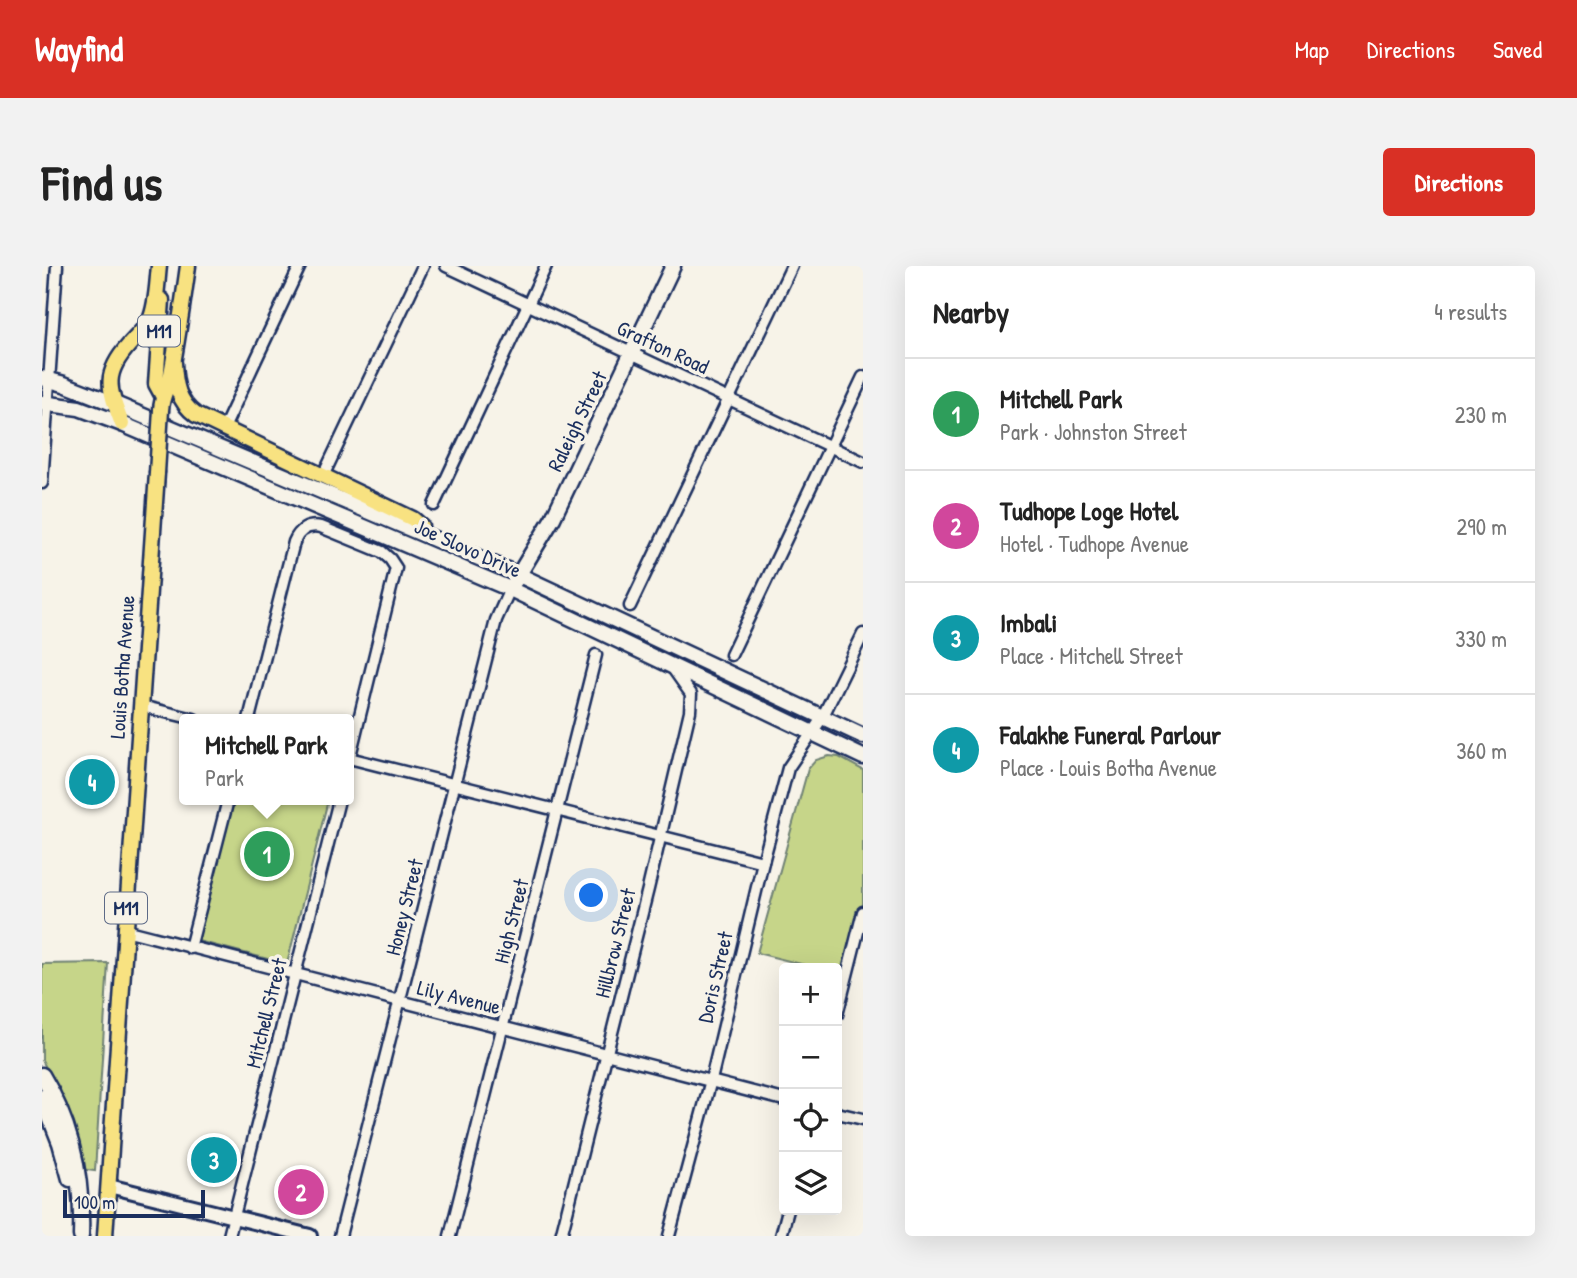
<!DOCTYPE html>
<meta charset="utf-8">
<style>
body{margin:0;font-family:"Patrick Hand",sans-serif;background:#f2f2f2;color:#222}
.controls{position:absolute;right:21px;bottom:21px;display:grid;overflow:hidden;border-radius:7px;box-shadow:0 7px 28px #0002}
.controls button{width:63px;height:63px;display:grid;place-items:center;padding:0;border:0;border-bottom:2px solid #e0e0e0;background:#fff;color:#222;font:35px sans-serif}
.scale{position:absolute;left:21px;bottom:18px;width:142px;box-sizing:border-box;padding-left:7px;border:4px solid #1b2f5e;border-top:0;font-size:19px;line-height:24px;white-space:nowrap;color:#1b2f5e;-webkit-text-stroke:5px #f7f3e8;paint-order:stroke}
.you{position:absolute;left:550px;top:630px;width:24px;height:24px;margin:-18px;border:5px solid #fff;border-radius:50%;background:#1a73e8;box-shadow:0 0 0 10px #1a73e833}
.badge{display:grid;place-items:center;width:46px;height:46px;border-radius:50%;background:#d93025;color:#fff;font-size:23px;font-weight:700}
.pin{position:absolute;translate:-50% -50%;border:4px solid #fff;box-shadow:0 2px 7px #0006}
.popup{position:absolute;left:137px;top:448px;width:175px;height:91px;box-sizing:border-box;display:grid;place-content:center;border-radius:7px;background:#fff;filter:drop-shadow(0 2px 5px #0005);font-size:23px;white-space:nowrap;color:#767676}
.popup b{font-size:26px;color:#222}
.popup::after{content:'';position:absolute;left:50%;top:100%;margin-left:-14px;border:14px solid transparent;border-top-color:#fff}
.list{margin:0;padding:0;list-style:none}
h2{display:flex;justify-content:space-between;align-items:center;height:91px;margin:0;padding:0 28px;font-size:30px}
h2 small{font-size:23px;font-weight:400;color:#767676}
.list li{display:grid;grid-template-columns:46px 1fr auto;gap:21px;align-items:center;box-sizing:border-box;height:112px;padding:0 28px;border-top:2px solid #e0e0e0}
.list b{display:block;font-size:26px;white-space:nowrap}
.list p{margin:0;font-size:23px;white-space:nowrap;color:#767676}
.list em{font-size:23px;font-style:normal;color:#767676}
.icon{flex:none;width:38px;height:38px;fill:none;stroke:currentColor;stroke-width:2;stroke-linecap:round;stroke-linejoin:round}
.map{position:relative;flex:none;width:821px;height:970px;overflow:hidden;border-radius:7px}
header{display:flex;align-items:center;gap:42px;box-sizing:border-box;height:98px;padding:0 35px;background:#d93025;color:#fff}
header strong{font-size:33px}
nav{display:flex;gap:38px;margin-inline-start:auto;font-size:24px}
.intro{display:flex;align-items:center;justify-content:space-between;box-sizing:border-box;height:168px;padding:0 42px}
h1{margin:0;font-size:49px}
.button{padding:18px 32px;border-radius:7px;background:#d93025;color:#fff;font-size:24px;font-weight:700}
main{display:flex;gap:42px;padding:0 42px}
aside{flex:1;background:#fff;border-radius:7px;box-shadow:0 7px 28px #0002}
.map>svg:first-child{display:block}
.green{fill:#c6d589;stroke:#708274;stroke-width:2}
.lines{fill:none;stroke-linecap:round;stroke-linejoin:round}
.minor-casing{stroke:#1b2f5e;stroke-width:15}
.tertiary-casing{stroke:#1b2f5e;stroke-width:18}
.secondary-casing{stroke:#1b2f5e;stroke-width:19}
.primary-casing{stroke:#1b2f5e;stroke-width:19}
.minor{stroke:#f7f3e8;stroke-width:10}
.tertiary{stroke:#f7f3e8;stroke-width:12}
.secondary{stroke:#f7f3e8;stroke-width:14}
.primary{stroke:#f8e281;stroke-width:14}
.primary-bridge-casing{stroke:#1b2f5e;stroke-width:19;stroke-linecap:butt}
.primary-bridge{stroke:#f8e281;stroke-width:14}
.labels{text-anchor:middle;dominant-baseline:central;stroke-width:7;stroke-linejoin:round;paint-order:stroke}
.shield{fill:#f7f3e8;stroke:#5d6a87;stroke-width:2}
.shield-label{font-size:19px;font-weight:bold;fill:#1b2f5e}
.street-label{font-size:21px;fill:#1b2f5e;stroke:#f7f3e8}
</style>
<header>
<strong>Wayfind</strong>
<nav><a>Map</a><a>Directions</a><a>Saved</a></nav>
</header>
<div class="intro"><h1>Find us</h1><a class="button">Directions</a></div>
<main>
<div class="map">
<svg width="821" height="970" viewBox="0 0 821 970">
<rect width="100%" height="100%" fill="#f7f3e8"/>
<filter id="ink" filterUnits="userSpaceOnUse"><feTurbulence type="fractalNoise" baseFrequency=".0143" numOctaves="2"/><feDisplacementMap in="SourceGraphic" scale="14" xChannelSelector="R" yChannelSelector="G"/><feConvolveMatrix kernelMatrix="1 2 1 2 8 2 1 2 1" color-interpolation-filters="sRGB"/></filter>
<g filter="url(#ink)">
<!-- green -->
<g class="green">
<polygon points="787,490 797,491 821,504 821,644 799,708 795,707 795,702 775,702 715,687 766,503 774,494"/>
<polygon points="192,534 286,534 245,698 156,675"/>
<polygon points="66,697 53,905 38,903 12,817 0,794 0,698"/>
</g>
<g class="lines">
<!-- minor casing -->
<g class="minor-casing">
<g id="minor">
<polyline points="404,0 821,196"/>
<polyline points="181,164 258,0"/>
<polyline points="281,210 381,0"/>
<polyline points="0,217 15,0"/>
<polyline points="392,239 504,0"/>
<polyline points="588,340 750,0"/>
<polyline points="689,389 821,111"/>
<polyline points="99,440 152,453"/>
<path d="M207,453L252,276C257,264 266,258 279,261L340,286L348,293L354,302L307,494"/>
<polyline points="307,492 721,596"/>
<polyline points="83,664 742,834"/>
<polyline points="148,682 186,534"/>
<polyline points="795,749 821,646"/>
<polyline points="795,847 821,853"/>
<polyline points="187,970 297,534"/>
<polyline points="298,970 454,354 468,323"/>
<polyline points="408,970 554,389"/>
<polyline points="519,970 606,623 648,445 649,428 632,404"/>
<polyline points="627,970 669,814 721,596 746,502 780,452 821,368"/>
<polyline points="739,970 746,944"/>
</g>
</g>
<!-- tertiary casing -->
<g class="tertiary-casing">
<polyline id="tertiary" points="67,920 268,970"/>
</g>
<!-- secondary casing -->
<g class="secondary-casing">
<g id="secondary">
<polyline points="0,112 22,118 73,138 477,309 821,470"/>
<polyline points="0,137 37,142 80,158 468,323 821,491"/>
<polyline points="473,315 511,252 631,0"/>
<path d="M0,809C30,858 41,913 39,970"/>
<polyline points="0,831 18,877 28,913"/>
</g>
</g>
<!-- primary casing -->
<g class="primary-casing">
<g id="primary">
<polyline points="120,34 114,118 120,129"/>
<path d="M132,97C133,118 136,136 154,149L371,253L379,260V265"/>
<path d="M119,144C120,128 126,123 129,108C136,72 141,36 146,0"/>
<path d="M80,158C67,123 60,109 87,79C94,71 103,63 108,54C115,38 115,17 117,0"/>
<polyline points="63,970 115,207"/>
</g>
</g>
<!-- minor -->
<use href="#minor" class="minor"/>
<!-- tertiary -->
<use href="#tertiary" class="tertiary"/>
<!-- secondary -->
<use href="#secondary" class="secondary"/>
<!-- primary -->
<use href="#primary" class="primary"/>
<!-- primary-bridge casing -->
<g class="primary-bridge-casing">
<polyline id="primary-bridge" points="115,207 119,144"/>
</g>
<!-- primary-bridge -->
<use href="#primary-bridge" class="primary-bridge"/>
</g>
</g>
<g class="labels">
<!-- shield labels -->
<g class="shield">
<rect x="96" y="49.5" width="42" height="31" rx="5"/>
<rect x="63" y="626.5" width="42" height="31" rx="5"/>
</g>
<g class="shield-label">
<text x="117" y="65">M11</text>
<text x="84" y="642">M11</text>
</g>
<!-- street labels -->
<g class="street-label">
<text transform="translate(621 81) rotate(25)">Grafton Road</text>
<text transform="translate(535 155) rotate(-64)">Raleigh Street</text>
<text transform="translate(426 282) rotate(24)">Joe Slovo Drive</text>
<text transform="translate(80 401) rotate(-86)">Louis Botha Avenue</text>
<text transform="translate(362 641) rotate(-76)">Honey Street</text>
<text transform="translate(469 655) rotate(-76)">High Street</text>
<text transform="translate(573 677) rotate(-76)">Hillbrow Street</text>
<text transform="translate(673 711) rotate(-77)">Doris Street</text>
<text transform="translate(417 731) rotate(14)">Lily Avenue</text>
<text transform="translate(224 747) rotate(-76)">Mitchell Street</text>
</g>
</g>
</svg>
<div class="controls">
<button>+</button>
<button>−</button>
<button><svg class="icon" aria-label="locate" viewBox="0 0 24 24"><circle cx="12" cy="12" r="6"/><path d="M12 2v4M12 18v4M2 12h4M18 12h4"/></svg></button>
<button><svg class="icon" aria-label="layers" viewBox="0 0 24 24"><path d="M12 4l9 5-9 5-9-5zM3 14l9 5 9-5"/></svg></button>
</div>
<div class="scale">100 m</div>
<div class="you"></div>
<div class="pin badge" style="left:225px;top:588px;background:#2e9e5b">1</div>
<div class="popup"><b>Mitchell Park</b>Park</div>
<div class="pin badge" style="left:259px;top:926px;background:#d1479c">2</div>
<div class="pin badge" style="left:172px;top:894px;background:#0f9aa8">3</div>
<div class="pin badge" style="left:50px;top:516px;background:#0f9aa8">4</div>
</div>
<aside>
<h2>Nearby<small>4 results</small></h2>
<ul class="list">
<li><span class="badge" style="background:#2e9e5b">1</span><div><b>Mitchell Park</b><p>Park · Johnston Street</p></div><em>230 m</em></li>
<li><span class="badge" style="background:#d1479c">2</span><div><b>Tudhope Loge Hotel</b><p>Hotel · Tudhope Avenue</p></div><em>290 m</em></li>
<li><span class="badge" style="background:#0f9aa8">3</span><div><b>Imbali</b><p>Place · Mitchell Street</p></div><em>330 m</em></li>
<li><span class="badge" style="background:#0f9aa8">4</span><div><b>Falakhe Funeral Parlour</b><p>Place · Louis Botha Avenue</p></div><em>360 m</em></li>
</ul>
</aside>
</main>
